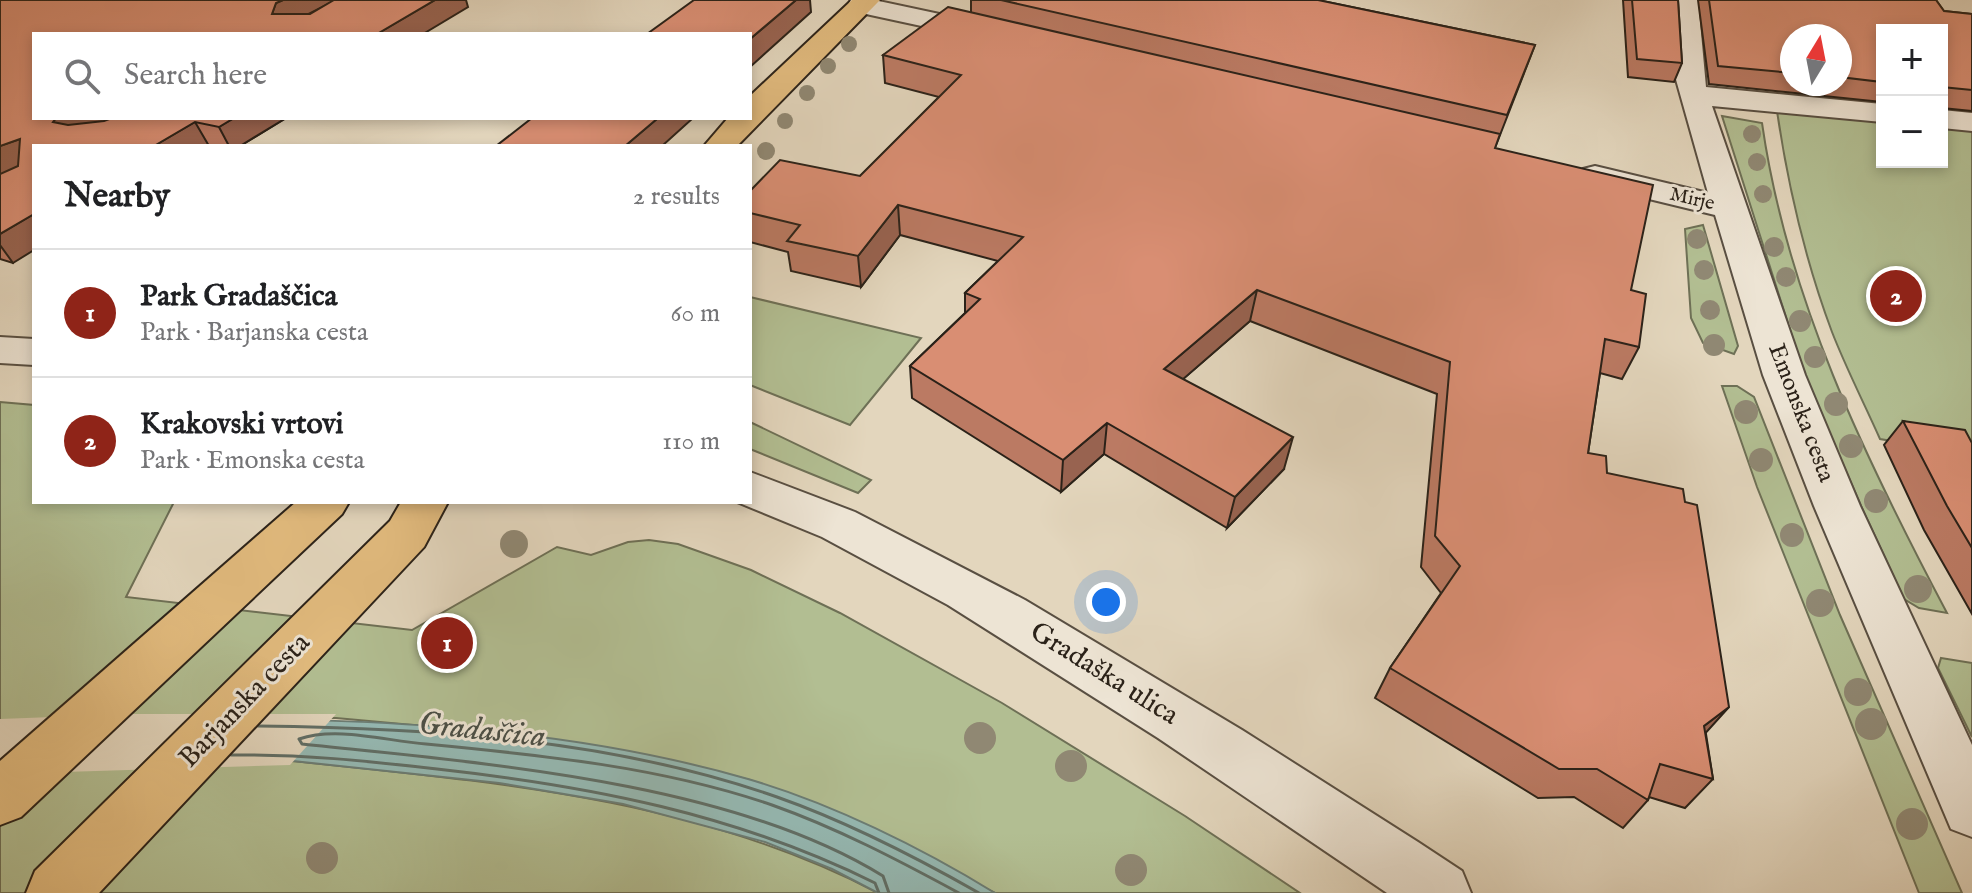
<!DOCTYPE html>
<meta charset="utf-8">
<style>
body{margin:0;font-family:"IM FELL English",serif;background:#f6f6f6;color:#202124}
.controls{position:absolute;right:24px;top:24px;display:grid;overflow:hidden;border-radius:0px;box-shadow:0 4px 12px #0003}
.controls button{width:72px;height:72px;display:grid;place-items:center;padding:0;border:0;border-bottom:2px solid #e0e0e0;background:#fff;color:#202124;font:40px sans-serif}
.compass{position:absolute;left:1780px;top:24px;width:72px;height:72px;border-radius:50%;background:#fff;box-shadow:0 4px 12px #0003;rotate:10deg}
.you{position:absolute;left:1106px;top:602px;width:28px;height:28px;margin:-20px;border:6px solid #fff;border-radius:50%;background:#1a73e8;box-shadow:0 0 0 12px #1a73e833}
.badge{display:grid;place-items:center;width:52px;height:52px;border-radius:50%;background:#8f2418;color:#fff;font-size:26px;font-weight:700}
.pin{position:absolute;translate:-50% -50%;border:4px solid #fff;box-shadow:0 2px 8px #0006}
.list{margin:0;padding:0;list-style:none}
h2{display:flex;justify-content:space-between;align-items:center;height:104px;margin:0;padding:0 32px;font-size:34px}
h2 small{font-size:26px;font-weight:400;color:#757577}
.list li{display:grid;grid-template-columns:52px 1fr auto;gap:24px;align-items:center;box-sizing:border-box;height:128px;padding:0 32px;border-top:2px solid #e0e0e0}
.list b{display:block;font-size:30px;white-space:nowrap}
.list p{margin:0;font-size:26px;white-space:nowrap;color:#757577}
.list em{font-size:26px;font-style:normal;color:#757577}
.icon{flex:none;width:44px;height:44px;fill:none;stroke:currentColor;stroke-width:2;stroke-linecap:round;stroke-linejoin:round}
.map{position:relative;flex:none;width:1972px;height:893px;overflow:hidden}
.search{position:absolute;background:#fff;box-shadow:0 4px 12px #0003;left:32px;top:32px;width:720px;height:88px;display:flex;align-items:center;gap:20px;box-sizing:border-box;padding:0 28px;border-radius:0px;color:#757577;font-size:30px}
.panel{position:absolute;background:#fff;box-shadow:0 4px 12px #0003;left:32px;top:144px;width:720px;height:360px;border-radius:0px}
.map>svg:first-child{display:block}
.green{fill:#b2be92;stroke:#6e7056;stroke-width:2}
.water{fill:#95b9b3;stroke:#6b7d75;stroke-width:2}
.pier{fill:#e3d6bd}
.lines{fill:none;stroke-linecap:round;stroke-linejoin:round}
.shore{stroke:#606e66;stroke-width:3}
.minor-casing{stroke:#594f42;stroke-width:4}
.major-casing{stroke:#2b2219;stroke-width:4}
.minor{fill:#ede4d4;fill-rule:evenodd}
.major{fill:#e2bb7e;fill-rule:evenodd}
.tree{fill:#908873}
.wall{fill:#bb7a63;stroke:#2b2219;stroke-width:2;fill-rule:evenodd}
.shaded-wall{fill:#986350;stroke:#2b2219;stroke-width:2}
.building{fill:#d98e73;stroke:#2b2219;stroke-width:2}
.labels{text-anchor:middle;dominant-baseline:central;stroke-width:6;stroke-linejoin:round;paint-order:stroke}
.far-street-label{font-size:20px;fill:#2b2219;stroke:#ede4d4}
.street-label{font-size:24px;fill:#2b2219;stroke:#ede4d4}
.near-street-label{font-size:28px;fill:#2b2219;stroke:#ede4d4}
.near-water-label{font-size:32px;font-style:italic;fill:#4b4f47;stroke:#ede4d4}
</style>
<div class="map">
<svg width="1972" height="893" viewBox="0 0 1972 893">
<rect width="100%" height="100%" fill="#e3d6bd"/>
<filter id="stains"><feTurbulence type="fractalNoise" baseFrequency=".0025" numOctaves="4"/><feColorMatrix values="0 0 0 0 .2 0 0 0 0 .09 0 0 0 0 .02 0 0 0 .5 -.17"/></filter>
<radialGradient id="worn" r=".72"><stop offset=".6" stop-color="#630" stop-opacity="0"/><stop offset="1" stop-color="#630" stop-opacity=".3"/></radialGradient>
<!-- green -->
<g class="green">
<path d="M1777,111L1882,119V162H1942V124L1972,126V490L1952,451L1880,439C1864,403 1846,368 1832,332C1805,260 1788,186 1777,111Z"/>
<path d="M1722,116L1762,123C1787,298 1865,458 1947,613L1919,608L1904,599L1862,508L1805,377Z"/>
<polygon points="1703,225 1738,346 1734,354 1703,343 1691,318 1685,229"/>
<polygon points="750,297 921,338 850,425 750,385"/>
<polygon points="1722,386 1737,386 1754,397 1840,615 1962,893 1919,893 1757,487"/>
<polygon points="0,402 34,405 34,502 174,502 126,597 412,630 557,547 591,555 628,542 649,540 678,544 751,570 840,613 1002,703 1185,816 1300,893 995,893 849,819 750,780 670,761 501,733 336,718 131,718 0,723"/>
<polygon points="750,422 871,480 858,493 750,449"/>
<polygon points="1941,658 1972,663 1972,737 1938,668"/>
<path d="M293,761C493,782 697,798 878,893H0V770Z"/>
</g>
<!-- water -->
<path class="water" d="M131,718C337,718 548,721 748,779C831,803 922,848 995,893H878L832,869L765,842L623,804L499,783L293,761L0,723Z"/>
<!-- pier -->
<polygon class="pier" points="131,714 336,714 290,765 0,774 0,719"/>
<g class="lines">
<!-- shore -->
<g class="shore">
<path d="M258,726C432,728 612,739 777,797C848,822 914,856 979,893"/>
<path d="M231,755C300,754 368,761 437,769C590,786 736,814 875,883L879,893"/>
<path d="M889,893L883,876C730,781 480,763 302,744L299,739C337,726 386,741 426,744C541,755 662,767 772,805C837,828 898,860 959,893"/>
</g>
<!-- minor casing -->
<g class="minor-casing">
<g id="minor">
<polygon points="851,0 874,0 991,25 1001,27 1005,33 1001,39 991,41 852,11 848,5"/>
<polygon points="1672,0 1698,0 1706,87 1882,104 1882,122 1712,106 1805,375 1860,506 1972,745 1972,837 1951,829 1814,506 1763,375 1715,215 1583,183 1578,176 1583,169 1595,166 1708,193 1675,76"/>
<polygon points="1942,110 1972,113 1972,131 1942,128"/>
<polygon points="0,337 34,339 34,365 0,363"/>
<polygon points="750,472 855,512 1025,600 1242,730 1418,842 1462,871 1471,893 1387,893 1158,738 948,605 822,537 737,502 750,502"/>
</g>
</g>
<!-- major casing -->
<g class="major-casing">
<g id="major">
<polygon points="852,0 880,0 737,146 704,146 728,118 750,118 750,96"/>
<polygon points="296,502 349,502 342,514 21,817 0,825 0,761"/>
<polygon points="401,502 448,502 424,547 99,893 26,893 35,871 390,521"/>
</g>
</g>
<!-- minor -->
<use href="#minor" class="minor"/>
<!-- major -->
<use href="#major" class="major"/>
</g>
<!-- trees -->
<g class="tree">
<circle cx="849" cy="44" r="8"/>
<circle cx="828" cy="66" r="8"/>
<circle cx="807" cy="93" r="8"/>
<circle cx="785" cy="121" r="8"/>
<circle cx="1752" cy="134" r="9"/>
<circle cx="766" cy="151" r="9"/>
<circle cx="1757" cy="162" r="9"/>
<circle cx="1763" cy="194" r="9"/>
<circle cx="1697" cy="239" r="10"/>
<circle cx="1774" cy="247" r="10"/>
<circle cx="1704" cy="270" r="10"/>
<circle cx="1786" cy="277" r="10"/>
<circle cx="1710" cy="310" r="10"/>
<circle cx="1800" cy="321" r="11"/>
<circle cx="1714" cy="345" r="11"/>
<circle cx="1815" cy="357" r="11"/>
<circle cx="1836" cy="404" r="12"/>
<circle cx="1746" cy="412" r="12"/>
<circle cx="1851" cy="446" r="12"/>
<circle cx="1761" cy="460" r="12"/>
<circle cx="1876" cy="501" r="12"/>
<circle cx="1792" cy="535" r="12"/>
<circle cx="514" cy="544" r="14"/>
<circle cx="1918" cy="589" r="14"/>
<circle cx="1820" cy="603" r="14"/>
<circle cx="1858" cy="692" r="14"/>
<circle cx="1871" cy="724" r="16"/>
<circle cx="980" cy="738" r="16"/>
<circle cx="1071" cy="766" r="16"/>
<circle cx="1912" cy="824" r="16"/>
<circle cx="322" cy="858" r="16"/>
<circle cx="1131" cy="870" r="16"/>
</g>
<!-- wall -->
<g class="wall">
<polygon points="0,0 468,7 34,34 34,118 286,118 240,146 34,146 13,263 0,259"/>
<polygon points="971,0 1318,0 1535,45 1495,148 1631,290 1639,347 1622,379 1600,373 1588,453 1607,473 1706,734 1713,779 1685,808 1649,797 1648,800 1623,828 1574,797 1538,798 1375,698 1390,668 1441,593 1421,567 1437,394 1250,321 1183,379 1284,469 1227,528 1104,454 1061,492 912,398 910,366 965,313 965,293 998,261 900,235 861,287 791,271 788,252 750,242 750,191 860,176 939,97 885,83 883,55 971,12"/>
<polygon points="1623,0 1678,0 1682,63 1674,82 1628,77"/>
<path d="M1698,0H1936L1944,11L1972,14V111L1942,108V30H1882V102L1709,84ZM1792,36H1840V84H1792Z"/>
<polygon points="1903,421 1972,443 1972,614 1924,530 1884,445"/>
</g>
<!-- shaded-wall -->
<g class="shaded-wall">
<polygon points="283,0 336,0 287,25 272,14 276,3"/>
<polygon points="435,0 466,0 468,7 423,34 377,34"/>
<polygon points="796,0 810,0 811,12 750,67 750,39"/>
<polygon points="56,118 111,118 76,136 53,122"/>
<polygon points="234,118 286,118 240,146 229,146 219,127"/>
<polygon points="658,118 693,118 662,146 625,146"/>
<polygon points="195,122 209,146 154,146"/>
<polygon points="20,139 34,160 0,177 0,146"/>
<polygon points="898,205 900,235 861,287 858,256"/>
<polygon points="34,214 34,250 13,263 0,245 0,234"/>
<polygon points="1257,290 1250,321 1159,400 1164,369"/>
<polygon points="1107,423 1104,454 1061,492 1063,460"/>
<polygon points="1293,437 1284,469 1227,528 1235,497"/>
<polygon points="1729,707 1702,737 1704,726"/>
</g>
<!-- building -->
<g class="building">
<polygon points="0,0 283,0 276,3 272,14 310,14 334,0 435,0 377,34 34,34 34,118 56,118 53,122 68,125 104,121 112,118 234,118 219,127 195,122 154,146 34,146 34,214 0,234 0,174 18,166 20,139 0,146"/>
<polygon points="694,0 796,0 750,39 750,34 647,34"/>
<polygon points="1001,0 1318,0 1535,45 1507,115"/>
<polygon points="1632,0 1678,0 1682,63 1637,59"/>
<polygon points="1709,0 1936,0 1944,11 1972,14 1972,90 1942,87 1942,30 1882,30 1882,82 1840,77 1840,36 1792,36 1792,73 1718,66"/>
<polygon points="948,7 1500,134 1495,148 1653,185 1631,290 1646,294 1639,347 1605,339 1588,453 1606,456 1607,473 1683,489 1685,502 1697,505 1729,707 1704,726 1713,779 1660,764 1648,800 1597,769 1559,769 1390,668 1460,566 1435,536 1450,362 1257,290 1164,369 1293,437 1235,497 1107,423 1063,460 910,366 980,299 965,293 1023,237 898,205 858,256 787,241 800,225 750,213 750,191 780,160 860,176 961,75 883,55"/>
<polygon points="532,118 658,118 625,146 496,146"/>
<polygon points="1903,421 1965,430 1972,443 1972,548 1947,506"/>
</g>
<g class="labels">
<!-- far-street labels -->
<g class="far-street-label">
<text transform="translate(1692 199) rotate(13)">Mirje</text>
</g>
<!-- street labels -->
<g class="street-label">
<text transform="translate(1801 413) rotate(69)">Emonska cesta</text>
</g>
<!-- near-street labels -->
<g class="near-street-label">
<text transform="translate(1104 674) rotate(32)">Gradaška ulica</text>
<text transform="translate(245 701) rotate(-46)">Barjanska cesta</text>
</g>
<!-- near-water labels -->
<g class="near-water-label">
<text transform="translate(482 731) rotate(6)">Gradaščica</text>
</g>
</g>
<rect width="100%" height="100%" filter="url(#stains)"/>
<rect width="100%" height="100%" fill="url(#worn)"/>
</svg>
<div class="controls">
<button>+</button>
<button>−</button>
</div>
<svg class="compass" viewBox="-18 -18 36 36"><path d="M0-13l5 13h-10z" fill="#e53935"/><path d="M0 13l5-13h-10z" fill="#757577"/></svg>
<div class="you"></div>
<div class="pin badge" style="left:447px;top:643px">1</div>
<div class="pin badge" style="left:1896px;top:296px">2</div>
<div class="search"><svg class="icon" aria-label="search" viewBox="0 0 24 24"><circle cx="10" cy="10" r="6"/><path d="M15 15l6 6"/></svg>Search here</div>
<section class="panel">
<h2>Nearby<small>2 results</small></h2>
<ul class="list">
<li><span class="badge">1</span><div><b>Park Gradaščica</b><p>Park · Barjanska cesta</p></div><em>60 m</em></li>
<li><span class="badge">2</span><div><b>Krakovski vrtovi</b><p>Park · Emonska cesta</p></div><em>110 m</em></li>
</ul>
</section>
</div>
